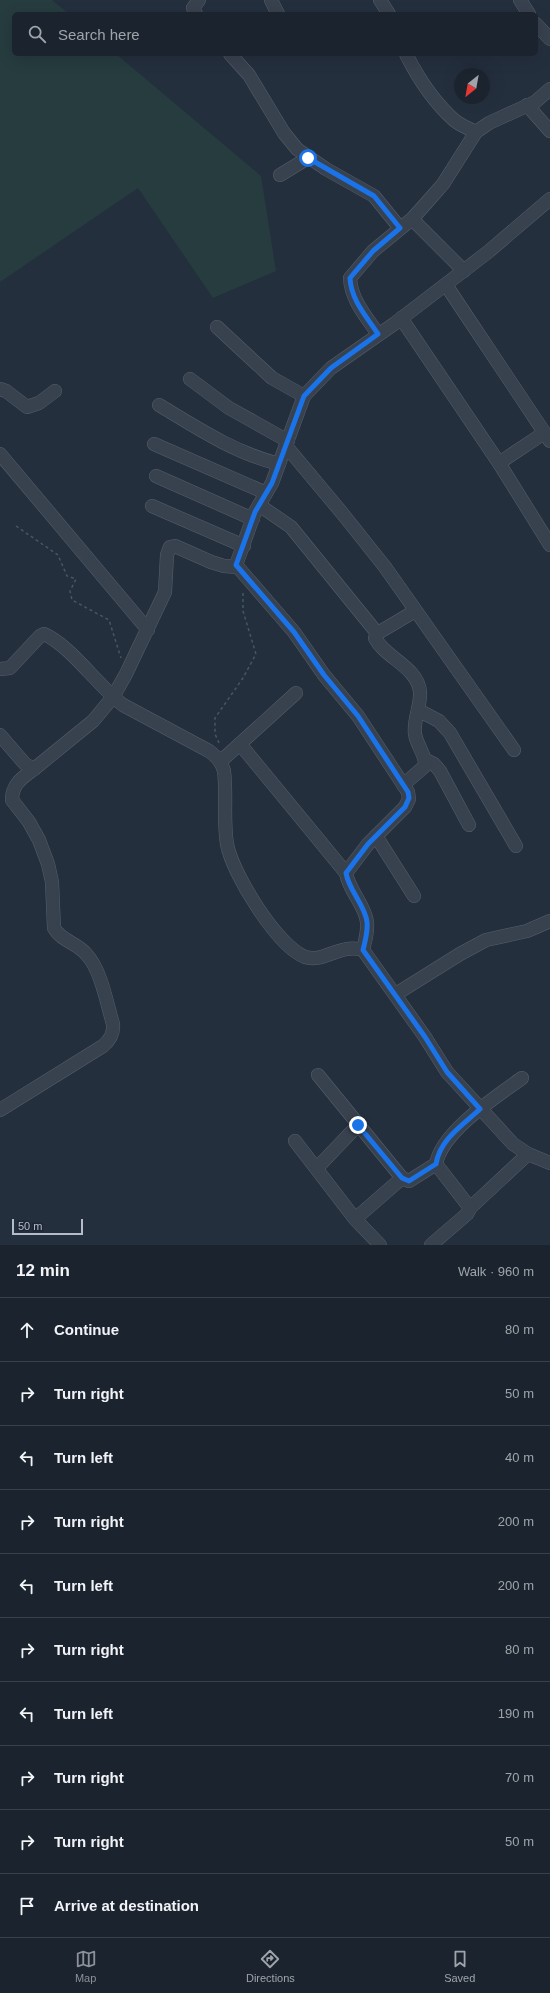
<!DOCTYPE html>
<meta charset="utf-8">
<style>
body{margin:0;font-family:Arial,sans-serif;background:#282f3a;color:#f1f3f6}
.compass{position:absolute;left:454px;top:68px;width:36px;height:36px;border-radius:50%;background:#1b232e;box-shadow:0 4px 16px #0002;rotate:211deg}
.scale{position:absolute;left:12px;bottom:10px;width:71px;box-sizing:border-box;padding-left:4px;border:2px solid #b4bcc9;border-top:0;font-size:11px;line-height:14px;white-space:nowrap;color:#b4bcc9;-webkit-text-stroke:3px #1d2633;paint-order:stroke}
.stop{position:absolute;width:12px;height:12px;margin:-9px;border:3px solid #1a73e8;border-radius:50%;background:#fff}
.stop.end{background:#1a73e8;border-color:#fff;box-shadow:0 1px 4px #0008}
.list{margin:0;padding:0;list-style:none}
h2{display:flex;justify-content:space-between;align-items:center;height:52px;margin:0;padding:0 16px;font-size:17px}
h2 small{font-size:13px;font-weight:400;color:#a0a4aa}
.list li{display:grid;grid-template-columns:26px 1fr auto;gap:12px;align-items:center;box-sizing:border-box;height:64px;padding:0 16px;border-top:1px solid #39404a}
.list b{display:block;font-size:15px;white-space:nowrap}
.list em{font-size:13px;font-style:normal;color:#a0a4aa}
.icon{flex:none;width:22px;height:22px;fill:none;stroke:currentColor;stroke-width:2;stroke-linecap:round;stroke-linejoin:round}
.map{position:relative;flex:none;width:550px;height:1245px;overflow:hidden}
.search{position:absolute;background:#1b232e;box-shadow:0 4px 16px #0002;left:12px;right:12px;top:12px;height:44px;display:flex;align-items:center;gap:10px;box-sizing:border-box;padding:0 14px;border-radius:6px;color:#a0a4aa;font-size:15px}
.sheet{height:692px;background:#1b232e}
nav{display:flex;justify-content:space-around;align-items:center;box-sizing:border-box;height:56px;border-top:1px solid #39404a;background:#1b232e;font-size:11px;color:#a0a4aa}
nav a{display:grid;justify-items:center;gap:2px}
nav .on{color:#8c9099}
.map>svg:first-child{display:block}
.green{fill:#263c3f}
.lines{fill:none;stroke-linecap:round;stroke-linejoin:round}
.minor-casing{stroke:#565f6c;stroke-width:14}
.path{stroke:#44595c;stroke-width:1.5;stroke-dasharray:3 3;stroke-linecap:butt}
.minor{stroke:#38414e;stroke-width:13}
.route{stroke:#1a73e8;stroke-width:5}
</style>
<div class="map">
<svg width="550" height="1245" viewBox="0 0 550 1245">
<rect width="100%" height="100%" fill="#242f3e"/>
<!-- green -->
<polygon class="green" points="0,0 52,0 69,14 14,14 14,54 116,54 261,176 276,271 213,298 138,188 0,282"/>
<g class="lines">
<!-- minor casing -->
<g class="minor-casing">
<g id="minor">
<polyline points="271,0 278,14"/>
<polyline points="380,0 389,14"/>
<polyline points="520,0 529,14"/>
<polyline points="196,14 193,8 199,0"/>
<polyline points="536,24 550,39"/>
<polyline points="230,54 249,75 284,133 297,149 326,169 374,196 400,228"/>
<path d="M406,54C418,78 434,102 454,120C460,125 469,129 476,132"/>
<polyline points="527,105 550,131"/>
<polyline points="280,175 308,158"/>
<polyline points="412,219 464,271"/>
<polyline points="446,285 550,441"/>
<polyline points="401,318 499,463 550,545"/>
<polyline points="217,327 272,378 304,396"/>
<path d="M378,334C366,316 351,300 350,278L373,251L412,219L429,200L443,184L476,132L489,123L535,102L550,89"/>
<polyline points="190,379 229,408 288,441"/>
<polyline points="0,389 6,391 27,407 39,403 55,391"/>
<path d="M159,405C197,428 235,453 279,464"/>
<polyline points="154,444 266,493"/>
<polyline points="286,446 342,513 385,567 514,750"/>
<polyline points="0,454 148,630"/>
<polyline points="499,463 544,433"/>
<polyline points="156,476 253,519"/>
<polyline points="259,505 291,527 377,633"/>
<polyline points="152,506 244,546"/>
<path d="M0,669L10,668L40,636L44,634C70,645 99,687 123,705L209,751C217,757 221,761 224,771C227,795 223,820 227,844C232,873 277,946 305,957C324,963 340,943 363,950L425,1037L447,1072L513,1144L528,1154L550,1163"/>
<polyline points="418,710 439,721 450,733 516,846"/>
<polyline points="0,735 25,764 34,769 93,721 113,697 126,674 165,592 167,555 170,547 175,546 211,562 224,566 237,567"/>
<polyline points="240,744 346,873"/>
<polyline points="426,760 434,764 440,771 469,825"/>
<polyline points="221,761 296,693"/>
<path d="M403,785L425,766C426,755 417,746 415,734C413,720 421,706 420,692C418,667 385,658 375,638L378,633L415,611"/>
<polyline points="376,836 414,896"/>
<path d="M363,950C365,941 368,932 367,922C365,905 349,891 346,873L368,844L405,807L409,799L408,792L358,716L324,675L294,632L236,565L255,512L272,483L304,396L331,368L394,324L488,252L550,199"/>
<polyline points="396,994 460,954 486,940 527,931 550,921"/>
<polyline points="318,1075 402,1178 409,1181 436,1164"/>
<path d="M0,1110L103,1046C110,1040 114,1034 113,1024C107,1004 101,970 87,955C78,943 61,941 54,928L52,882L48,864L39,840L29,822L12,800C12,784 22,778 34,769"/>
<polyline points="295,1141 355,1219 380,1245"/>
<polyline points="317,1168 358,1125"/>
<polyline points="470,1208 528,1154"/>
<polyline points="355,1219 402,1178"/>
<path d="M431,1245L467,1214L470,1208L436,1164C442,1131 496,1097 522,1078"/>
</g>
</g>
<!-- path -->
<g class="path">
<polyline points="16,526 58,555 67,576 76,579 70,591 72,600 109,620 121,658"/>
<polyline points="219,743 215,734 215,718 243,678 256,654 243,611 243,591"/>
</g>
<!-- minor -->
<use href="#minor" class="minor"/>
</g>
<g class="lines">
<!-- route -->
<path class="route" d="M308,158L374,196L400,228L373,251L350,278C351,300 366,316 378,334L331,368L304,396L272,483L255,512L236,565L294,632L324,675L358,716L408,792L409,798L405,807L368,844L346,873C349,891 365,905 367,922C368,932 365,941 363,950L425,1037L447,1072L480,1109C463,1125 440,1139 436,1164L409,1181L402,1178L358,1125"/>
</g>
</svg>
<svg class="compass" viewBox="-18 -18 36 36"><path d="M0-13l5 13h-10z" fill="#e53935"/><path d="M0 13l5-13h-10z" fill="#a0a4aa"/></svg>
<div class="scale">50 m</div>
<div class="stop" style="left:308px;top:158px"></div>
<div class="stop end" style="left:358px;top:1125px"></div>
<div class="search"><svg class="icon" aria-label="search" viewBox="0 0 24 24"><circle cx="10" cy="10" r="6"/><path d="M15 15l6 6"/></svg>Search here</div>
</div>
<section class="sheet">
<h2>12 min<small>Walk · 960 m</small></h2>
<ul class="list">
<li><svg class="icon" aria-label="ahead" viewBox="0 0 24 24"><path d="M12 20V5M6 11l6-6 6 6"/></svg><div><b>Continue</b></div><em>80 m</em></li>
<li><svg class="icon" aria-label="right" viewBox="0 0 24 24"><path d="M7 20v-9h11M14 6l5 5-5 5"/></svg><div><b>Turn right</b></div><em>50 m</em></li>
<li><svg class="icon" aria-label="left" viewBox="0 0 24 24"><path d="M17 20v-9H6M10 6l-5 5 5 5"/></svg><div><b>Turn left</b></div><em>40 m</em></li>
<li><svg class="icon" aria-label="right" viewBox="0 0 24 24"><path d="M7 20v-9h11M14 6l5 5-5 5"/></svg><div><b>Turn right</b></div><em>200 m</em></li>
<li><svg class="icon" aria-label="left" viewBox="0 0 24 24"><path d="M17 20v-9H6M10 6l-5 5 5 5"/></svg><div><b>Turn left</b></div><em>200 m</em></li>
<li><svg class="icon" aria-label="right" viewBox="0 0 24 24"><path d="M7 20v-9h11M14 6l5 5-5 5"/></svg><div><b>Turn right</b></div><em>80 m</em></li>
<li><svg class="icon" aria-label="left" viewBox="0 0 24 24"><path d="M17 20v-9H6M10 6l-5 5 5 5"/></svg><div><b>Turn left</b></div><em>190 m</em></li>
<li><svg class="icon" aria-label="right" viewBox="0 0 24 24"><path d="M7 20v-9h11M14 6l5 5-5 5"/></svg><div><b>Turn right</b></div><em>70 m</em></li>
<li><svg class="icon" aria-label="right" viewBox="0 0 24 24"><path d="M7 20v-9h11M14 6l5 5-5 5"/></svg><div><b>Turn right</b></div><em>50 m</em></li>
<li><svg class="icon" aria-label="arrive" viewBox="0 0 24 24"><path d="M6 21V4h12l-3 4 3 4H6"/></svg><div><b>Arrive at destination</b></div></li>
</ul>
</section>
<nav>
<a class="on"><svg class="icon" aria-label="map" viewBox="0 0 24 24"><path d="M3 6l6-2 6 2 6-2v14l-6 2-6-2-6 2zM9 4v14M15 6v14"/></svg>Map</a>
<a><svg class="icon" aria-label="directions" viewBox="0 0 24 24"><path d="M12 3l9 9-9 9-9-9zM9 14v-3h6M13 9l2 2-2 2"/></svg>Directions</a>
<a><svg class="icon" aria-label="saved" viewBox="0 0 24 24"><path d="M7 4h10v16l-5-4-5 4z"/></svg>Saved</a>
</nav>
